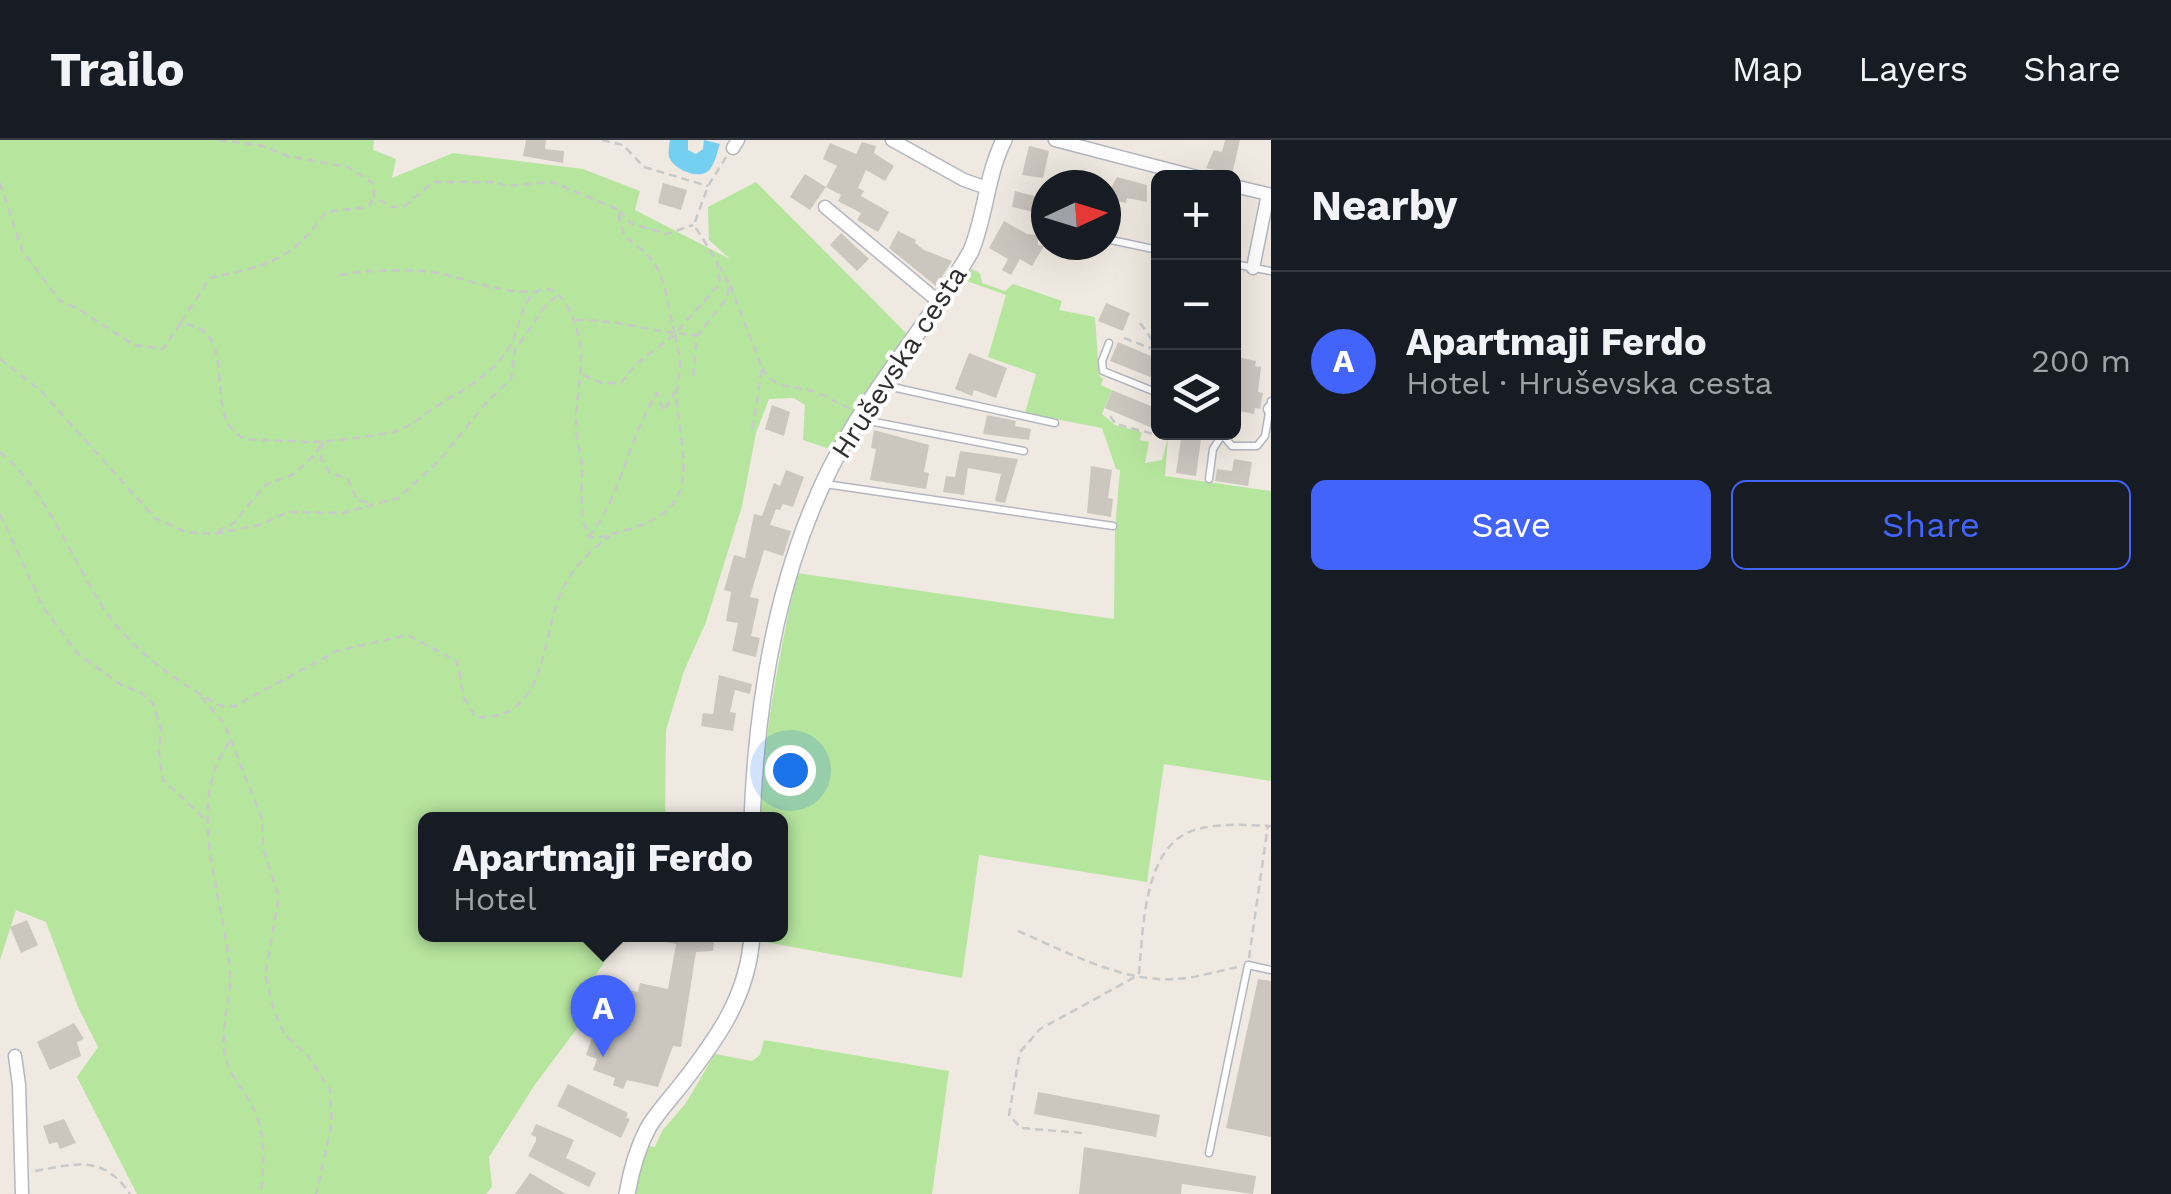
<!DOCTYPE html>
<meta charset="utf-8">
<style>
body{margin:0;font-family:"Work Sans",sans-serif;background:#20242c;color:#f1f3f6}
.controls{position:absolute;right:30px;top:30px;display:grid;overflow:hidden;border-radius:15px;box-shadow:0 10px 40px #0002}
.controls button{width:90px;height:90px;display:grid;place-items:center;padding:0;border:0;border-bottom:2px solid #363941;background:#171b24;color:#f1f3f6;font:50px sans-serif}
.compass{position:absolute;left:1031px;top:30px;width:90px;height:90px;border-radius:50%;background:#171b24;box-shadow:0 10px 40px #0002;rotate:86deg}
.you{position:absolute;left:790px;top:630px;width:35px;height:35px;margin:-25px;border:8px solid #fff;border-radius:50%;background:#1a73e8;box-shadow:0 0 0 15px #1a73e833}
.badge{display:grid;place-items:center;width:65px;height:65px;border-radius:50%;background:#4264fb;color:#fff;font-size:32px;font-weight:700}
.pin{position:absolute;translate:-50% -82px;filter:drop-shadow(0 2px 5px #0008)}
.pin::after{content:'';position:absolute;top:52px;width:35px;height:30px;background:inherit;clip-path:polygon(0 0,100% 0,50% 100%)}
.popup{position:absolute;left:418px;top:672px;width:370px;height:130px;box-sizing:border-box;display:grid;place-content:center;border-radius:15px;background:#171b24;filter:drop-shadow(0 2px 8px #0005);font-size:32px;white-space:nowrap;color:#9ea1a6}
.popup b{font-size:38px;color:#f1f3f6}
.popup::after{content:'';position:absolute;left:50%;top:100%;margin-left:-20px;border:20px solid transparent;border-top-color:#171b24}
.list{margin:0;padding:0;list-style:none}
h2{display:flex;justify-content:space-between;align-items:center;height:130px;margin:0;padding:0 40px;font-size:42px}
h2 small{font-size:32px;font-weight:400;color:#9ea1a6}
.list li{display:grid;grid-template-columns:65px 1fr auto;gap:30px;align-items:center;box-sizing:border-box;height:180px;padding:0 40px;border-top:2px solid #363941}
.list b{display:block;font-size:38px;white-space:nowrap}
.list p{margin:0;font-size:32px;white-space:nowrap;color:#9ea1a6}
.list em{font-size:32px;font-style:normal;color:#9ea1a6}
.actions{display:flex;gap:20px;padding:30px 40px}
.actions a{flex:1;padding:22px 0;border:2px solid #4264fb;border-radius:15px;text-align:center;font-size:35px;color:#4264fb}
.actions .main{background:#4264fb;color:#fff}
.icon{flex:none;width:55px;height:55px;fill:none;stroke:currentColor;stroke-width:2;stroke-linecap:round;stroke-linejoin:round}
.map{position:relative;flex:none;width:1271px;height:1054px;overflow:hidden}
header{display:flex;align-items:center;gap:60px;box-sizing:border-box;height:140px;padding:0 50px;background:#171b24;border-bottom:2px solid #363941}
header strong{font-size:48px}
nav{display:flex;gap:55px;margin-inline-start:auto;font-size:35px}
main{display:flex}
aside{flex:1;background:#171b24}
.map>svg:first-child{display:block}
.green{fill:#b6e59e}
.water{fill:#75cff0}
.building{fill:#cbc7bf}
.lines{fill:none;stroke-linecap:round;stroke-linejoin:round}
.service-casing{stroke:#b4b7c1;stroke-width:9}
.minor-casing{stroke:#b4b7c1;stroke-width:15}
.tertiary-casing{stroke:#b4b7c1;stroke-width:18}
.path{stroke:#c9c9c9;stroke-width:2.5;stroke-dasharray:8 5;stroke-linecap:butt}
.service{stroke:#fff;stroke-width:6}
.minor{stroke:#fff;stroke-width:12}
.tertiary{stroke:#fff;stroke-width:15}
.labels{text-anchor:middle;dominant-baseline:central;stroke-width:8;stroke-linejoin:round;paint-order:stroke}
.street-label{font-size:28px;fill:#2e2e2e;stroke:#fff}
</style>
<header>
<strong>Trailo</strong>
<nav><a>Map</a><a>Layers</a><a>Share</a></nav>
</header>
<main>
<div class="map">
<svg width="1271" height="1054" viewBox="0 0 1271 1054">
<rect width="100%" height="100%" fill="#efe9e1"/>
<!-- green -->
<g class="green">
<polygon points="0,0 374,0 373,10 396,19 392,38 453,13 583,29 640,51 635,70 730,119 709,100 708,67 756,42 908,195 833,310 803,300 805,265 794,258 769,259 756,293 742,366 706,482 684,531 666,590 665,679 426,680 426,794 622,795 594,838 577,853 576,864 587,875 534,946 489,1017 492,1047 486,1054 137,1054 77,937 98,907 78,867 46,782 16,770 0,820"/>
<path d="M971,129L980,133L982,143L1005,151L1013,144L1062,161L1059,170L1095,177L1099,235L1103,239L1101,245L1112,250L1102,274L1115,285L1142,292L1140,300L1149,302L1145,323L1162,320L1168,298L1165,336L1271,351V641L1164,624L1147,742L979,715L962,838L759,801V795L780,794V680L759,679C764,595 779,516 797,433L1114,479L1115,390L1120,330L1116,329L1102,288L1025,273L1036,234L988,217L1006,155L964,140Z"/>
<polygon points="764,900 949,931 932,1054 634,1054 648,1006 655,1007 662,991 686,963 715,914 752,921 760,915"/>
</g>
<!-- water -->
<path class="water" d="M670,0H688V10L696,14L703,9L704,0L720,4C717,12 714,30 705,33C694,38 673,28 669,17C668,12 669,5 670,0Z"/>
<!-- building -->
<g class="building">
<polygon points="526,0 546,0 545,9 564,11 563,23 523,16"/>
<polygon points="1225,0 1240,0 1232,34 1206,28 1214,10 1222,12"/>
<polygon points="862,2 876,6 874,13 894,26 885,41 866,30 858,48 864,51 861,56 889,72 878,92 857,80 861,73 838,61 841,55 826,47 837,26 823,19 830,3 856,14"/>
<polygon points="1029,6 1049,11 1043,38 1022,35"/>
<polygon points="805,34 826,47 810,70 790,57"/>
<polygon points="1117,37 1147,45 1147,62 1127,58 1126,63 1112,60 1114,53 1109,52"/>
<polygon points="663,43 687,50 681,70 658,63"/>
<polygon points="1015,51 1046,59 1046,75 1012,67"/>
<polygon points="1004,81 1027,94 1038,95 1038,105 1044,106 1032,126 1020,119 1011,135 1002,130 1008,119 989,108"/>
<polygon points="898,91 916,100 915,103 924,110 952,121 936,146 889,108"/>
<polygon points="841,93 869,119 857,131 830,105"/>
<polygon points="1106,163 1130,173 1123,191 1098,181"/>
<polygon points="1118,202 1158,219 1158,240 1110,221"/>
<polygon points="969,213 1007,228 996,258 974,250 972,256 955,249"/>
<polygon points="1237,217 1256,221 1255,226 1261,227 1258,252 1263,253 1260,269 1255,268 1254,274 1234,270 1239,245 1234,244"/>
<polygon points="1112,250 1158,269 1152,288 1105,268"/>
<polygon points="772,265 790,272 784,296 765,289"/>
<polygon points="987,275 1016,281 1015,286 1031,289 1029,300 983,294"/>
<polygon points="874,290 929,305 924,332 929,333 926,349 870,340 876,309 871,308"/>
<polygon points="1182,292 1202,292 1196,336 1176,333"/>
<polygon points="960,311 1018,319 1005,363 995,361 1001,334 968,328 964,355 943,352 946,336 955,337"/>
<polygon points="1234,319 1252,322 1248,346 1215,341 1217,329 1232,331"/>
<polygon points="1091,326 1112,330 1108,358 1113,359 1111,377 1087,373"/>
<polygon points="786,330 804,337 793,367 783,364 780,370 776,369 770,385 791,391 783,416 764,410 750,457 759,459 751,496 760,498 756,517 732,511 738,483 726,481 731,452 724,450 734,415 745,418 754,374 762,376 774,343 780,346"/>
<polygon points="719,535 752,544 750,554 735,550 730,572 736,573 733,591 701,586 703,573 713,574"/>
<polygon points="27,780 38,805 21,813 10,787"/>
<polygon points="666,794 691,794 691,798 714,800 713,811 696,812 681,907 673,906 658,947 627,940 623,949 613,945 615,938 593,930 597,919 586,915 592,898 609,904 614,878 590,869 603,838 612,842 609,847 638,852 640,843 668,849 676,804 665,802"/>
<polygon points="1258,839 1271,841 1271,997 1226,988"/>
<polygon points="74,883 84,899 77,902 81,916 50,930 37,902"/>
<polygon points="568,944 628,973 626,978 630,979 621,998 557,966"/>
<polygon points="1038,952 1160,975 1156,997 1034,974"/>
<polygon points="64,979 76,1003 60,1009 57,1002 49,1004 43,986"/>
<polygon points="536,984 574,1000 566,1018 596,1033 589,1047 528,1016 536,1001 536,997 531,995"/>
<polygon points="1084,1007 1256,1036 1253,1054 1182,1044 1181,1054 1079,1054"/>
<polygon points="530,1033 566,1054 515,1054"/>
</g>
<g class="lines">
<!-- service casing -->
<g class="service-casing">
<g id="service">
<polyline points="1111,100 1158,110"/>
<polyline points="1234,124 1271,131"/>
<polyline points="1109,203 1102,221 1103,231 1158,253"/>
<polyline points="883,245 1055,283"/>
<polyline points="859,279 1024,311"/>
<polyline points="1220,292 1232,306 1257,306 1265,296 1271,261"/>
<polyline points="1209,339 1213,309 1222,295"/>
<polyline points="825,344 1113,386"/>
<polyline points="1209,1013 1248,825 1271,830"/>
</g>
</g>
<!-- minor casing -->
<g class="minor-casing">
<g id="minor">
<polyline points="892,0 964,40 987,48"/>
<polyline points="1055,0 1201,38"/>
<polyline points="733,8 738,0"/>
<polyline points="1234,46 1268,54 1253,128"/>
<polyline points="825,67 939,162"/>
<polyline points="1270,269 1271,269"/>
<polyline points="15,916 19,945 22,1054"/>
</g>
</g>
<!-- tertiary casing -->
<g class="tertiary-casing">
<g id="tertiary">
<path d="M752,680C757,548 782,404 852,289C889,228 936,173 971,111C986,75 986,36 1004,0"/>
<path d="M627,1054C631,1031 637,1009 648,988C657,973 670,959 681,945C717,899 749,855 752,794"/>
</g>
</g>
<!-- path -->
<g class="path">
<path d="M219,0L263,6L287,16L348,27L373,43L374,57L392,67L405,66L433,42H496L506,46L552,42L617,69L624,96C671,129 660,141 675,193"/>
<polyline points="602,0 623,5 644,27 708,46"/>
<path d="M0,43L22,110L59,160L80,170L134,205L163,209L180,184C245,185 198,278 244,298C253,301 291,300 304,302C320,303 389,295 402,289C414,284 424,274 434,268C462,250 492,236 510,206C520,190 519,164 536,152C557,138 572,173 576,187C587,221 576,250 576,285C576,300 582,314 582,330C582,353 579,375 589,397C602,399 613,393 626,390C702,369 683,325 677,264C675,251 680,239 680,225C680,215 677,204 675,194L720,143L717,121L694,85"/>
<polyline points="619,71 632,84 667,94 693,85"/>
<polyline points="695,82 708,46 726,17"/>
<path d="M340,135C364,130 418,128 442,134C478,142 496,152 534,152"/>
<polyline points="730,145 762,228 752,291"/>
<path d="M576,180C616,179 656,193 696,195"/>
<path d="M181,182L210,138C268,125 290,122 326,72L368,67L374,57"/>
<polyline points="1140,183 1158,208"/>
<polyline points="1124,198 1158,211"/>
<polyline points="0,219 40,250 155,378 186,392 212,394 260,385 288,372 343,373 398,358 439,321 485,264 511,239 515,210 546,165 558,155"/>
<path d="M762,228C775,250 791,245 812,251C825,255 838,264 851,269"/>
<polyline points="583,235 602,243 621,243 636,224 674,195"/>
<polyline points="693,236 697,196 726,159 730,145 720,127"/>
<polyline points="1110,276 1116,284 1157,295"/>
<polyline points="323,302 321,319 330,333 348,339 357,360 373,364"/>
<path d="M0,312C43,346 70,414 99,461C127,507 174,540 221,566H235L337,511L407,495L457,521L464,558L476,577C550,582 540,493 563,448C573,428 592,409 610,396"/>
<polyline points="0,374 43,467 78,514 123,546 140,552 153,564 161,589 159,613 163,640 205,679"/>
<polyline points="218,391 234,383 265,345 292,335 315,315 322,302"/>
<path d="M589,397C622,355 628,298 657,253L664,271L675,252"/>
<polyline points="201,557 224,583 262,679 263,708 279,757 265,835 274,870 284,894 308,916 330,950 332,983 316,1054"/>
<path d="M229,602C182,670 226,759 230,834C231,864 217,893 228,925C233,941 248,955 255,971C266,998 264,1026 261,1054"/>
<path d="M1018,791C1065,811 1123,843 1176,839C1196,838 1218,831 1238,827"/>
<polyline points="1249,818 1268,685"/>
<path d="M1139,834C1143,792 1143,714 1187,693C1211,682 1245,685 1271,686"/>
<polyline points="1082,993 1021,988 1009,975 1020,912 1040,889 1137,836"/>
<path d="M35,1031C75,1024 103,1014 130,1054"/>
</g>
<!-- service -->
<use href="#service" class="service"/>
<!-- minor -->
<use href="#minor" class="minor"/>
<!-- tertiary -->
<use href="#tertiary" class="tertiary"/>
</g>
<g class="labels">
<!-- street labels -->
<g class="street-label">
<text transform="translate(899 222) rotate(-57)">Hruševska cesta</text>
</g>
</g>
</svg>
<div class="controls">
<button>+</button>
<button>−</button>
<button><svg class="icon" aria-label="layers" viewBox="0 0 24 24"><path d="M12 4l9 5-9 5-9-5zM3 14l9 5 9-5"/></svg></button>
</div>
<svg class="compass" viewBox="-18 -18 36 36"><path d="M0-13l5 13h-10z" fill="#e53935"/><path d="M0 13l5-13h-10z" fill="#9ea1a6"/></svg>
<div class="you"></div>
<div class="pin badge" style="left:603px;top:917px">A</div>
<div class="popup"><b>Apartmaji Ferdo</b>Hotel</div>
</div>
<aside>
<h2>Nearby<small></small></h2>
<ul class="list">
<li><span class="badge">A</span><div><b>Apartmaji Ferdo</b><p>Hotel · Hruševska cesta</p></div><em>200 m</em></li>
</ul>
<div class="actions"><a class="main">Save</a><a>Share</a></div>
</aside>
</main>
